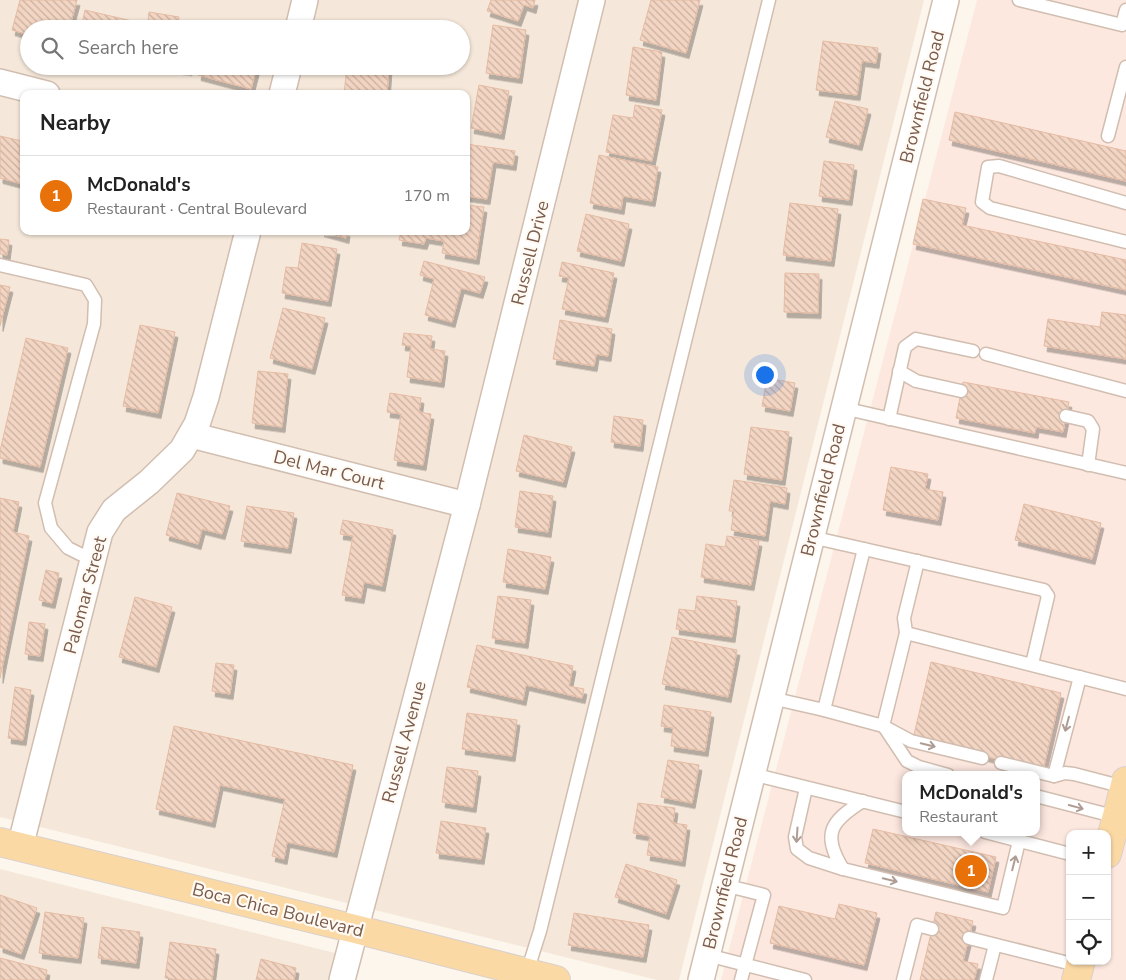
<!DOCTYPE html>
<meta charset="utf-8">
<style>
body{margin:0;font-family:"Nunito Sans",sans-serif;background:#f6f6f6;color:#222}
.controls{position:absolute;right:15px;bottom:15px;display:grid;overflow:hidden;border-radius:10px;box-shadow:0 1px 4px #0004}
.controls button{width:45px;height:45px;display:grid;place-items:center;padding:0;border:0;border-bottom:1px solid #e0e0e0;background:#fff;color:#222;font:25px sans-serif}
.you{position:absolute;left:764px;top:374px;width:18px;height:18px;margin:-12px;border:4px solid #fff;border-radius:50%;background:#1a73e8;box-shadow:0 0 0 8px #1a73e833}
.badge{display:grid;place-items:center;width:32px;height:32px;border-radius:50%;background:#e76f51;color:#fff;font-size:16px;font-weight:700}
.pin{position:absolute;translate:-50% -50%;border:2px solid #fff;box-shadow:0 1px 5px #0006}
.popup{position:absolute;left:902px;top:771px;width:138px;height:65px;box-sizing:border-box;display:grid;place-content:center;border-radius:10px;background:#fff;filter:drop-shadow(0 1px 4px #0005);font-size:16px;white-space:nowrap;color:#767676}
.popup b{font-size:19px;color:#222}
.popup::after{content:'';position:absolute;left:50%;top:100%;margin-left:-10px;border:10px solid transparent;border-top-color:#fff}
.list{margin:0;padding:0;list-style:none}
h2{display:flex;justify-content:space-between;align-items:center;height:65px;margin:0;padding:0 20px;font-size:21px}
h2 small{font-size:16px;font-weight:400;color:#767676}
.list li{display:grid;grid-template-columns:32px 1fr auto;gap:15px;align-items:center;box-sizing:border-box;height:80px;padding:0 20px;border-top:1px solid #e0e0e0}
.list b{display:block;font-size:19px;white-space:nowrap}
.list p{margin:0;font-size:16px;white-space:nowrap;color:#767676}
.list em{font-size:16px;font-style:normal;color:#767676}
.icon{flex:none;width:28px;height:28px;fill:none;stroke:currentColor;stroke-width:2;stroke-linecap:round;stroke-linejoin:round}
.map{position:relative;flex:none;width:1126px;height:980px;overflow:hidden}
.search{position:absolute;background:#fff;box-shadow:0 1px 4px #0004;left:20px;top:20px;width:450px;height:55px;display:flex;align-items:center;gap:12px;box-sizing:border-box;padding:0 18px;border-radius:28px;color:#767676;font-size:19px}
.panel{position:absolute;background:#fff;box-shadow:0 1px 4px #0004;left:20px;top:90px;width:450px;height:145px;border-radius:10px}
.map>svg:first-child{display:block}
.residential{fill:#f5e8da;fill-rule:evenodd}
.commercial{fill:#fde8e0;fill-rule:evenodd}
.building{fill:url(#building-back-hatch);stroke:#e6bba3;filter:url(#shadow)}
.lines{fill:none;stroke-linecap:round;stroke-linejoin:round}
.service-casing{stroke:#d1beb0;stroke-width:15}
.minor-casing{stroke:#d1beb0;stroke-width:28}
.primary-casing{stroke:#dad1cd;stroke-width:30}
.service{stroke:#fff;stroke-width:12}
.minor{stroke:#fff;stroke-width:25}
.primary{stroke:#fbd9a5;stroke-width:28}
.oneway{stroke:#af9d94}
.labels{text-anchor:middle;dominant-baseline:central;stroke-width:4.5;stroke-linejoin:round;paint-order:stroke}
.street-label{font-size:18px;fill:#7a5c4d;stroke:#fffaf3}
</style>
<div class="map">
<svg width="1126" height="980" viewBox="0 0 1126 980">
<defs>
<pattern id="building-back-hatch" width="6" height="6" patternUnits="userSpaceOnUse" patternTransform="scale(1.25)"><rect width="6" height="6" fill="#f3d5c3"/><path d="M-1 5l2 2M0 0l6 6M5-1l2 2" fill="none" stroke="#cab0a1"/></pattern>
<filter id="shadow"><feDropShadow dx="3" dy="5.5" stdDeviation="0" flood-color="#0004"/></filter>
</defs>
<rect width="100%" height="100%" fill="#fdf6ec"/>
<!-- residential -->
<g class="residential">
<path d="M0,0H924L679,980H657L0,817ZM29,29H461V66H29ZM24,94H466V231H24Z"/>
<polygon points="0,869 347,956 342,980 0,980"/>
</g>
<!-- commercial -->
<path class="commercial" d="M977,0H1126V980H721ZM906,775H1036V832H906ZM1070,834H1107V961H1070Z"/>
<!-- building -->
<g class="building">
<polygon points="20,0 77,0 69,29 29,29 29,35 12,30"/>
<polygon points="491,0 535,0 533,8 524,5 518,21 487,11"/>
<polygon points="651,0 700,0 686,53 640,40"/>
<polygon points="85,10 132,21 130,29 81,29"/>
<polygon points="149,12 179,17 178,29 147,29"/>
<polygon points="493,25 526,30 519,78 486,73"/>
<polygon points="823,41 878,48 876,63 862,61 857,95 816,90"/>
<polygon points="633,47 662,52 656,100 626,95"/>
<polygon points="159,66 189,66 189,70"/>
<polygon points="200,66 257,66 251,89 198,75"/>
<polygon points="347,66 389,66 387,94 344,94"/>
<polygon points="479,85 509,91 501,134 471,128"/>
<polygon points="835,101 868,109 859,145 826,137"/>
<polygon points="635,105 662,110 652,161 606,152 613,115 633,118"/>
<polygon points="955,112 1126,151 1126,181 949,140"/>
<polygon points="0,136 22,141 19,152 24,154 23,184 0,178"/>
<polygon points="466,144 515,151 513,165 493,162 487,199 466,196"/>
<polygon points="599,155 658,167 652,201 623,196 621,209 590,203"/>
<polygon points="824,161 854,165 849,200 819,196"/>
<polygon points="923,199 966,208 962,225 1126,260 1126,290 913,244"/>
<polygon points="790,203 838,209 831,261 783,255"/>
<polygon points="466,205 484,207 476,259 442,253 444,241 426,238 424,244 399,240 401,231 466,231"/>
<polygon points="586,214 629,224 621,261 577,251"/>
<polygon points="321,231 347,231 346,238"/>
<polygon points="0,239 9,240 7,255 0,254"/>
<polygon points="302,243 337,249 328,301 282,293 286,267 298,268"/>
<polygon points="424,261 485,277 480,293 461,288 452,322 425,315 434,279 420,275"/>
<polygon points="562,262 614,273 605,317 562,309 569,278 559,276"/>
<polygon points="785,273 819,274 818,313 784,312"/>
<polygon points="0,285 10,287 0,326"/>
<polygon points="283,308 325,318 312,369 270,358"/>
<polygon points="1102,312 1126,315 1126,359 1044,346 1048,319 1100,327"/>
<polygon points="560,320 612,329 608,356 596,354 594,366 553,359"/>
<polygon points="140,325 175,332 158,413 123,406"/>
<polygon points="404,333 432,336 430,349 445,351 441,382 407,377 411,346 402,345"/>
<polygon points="26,338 68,348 40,467 0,458 0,451"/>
<polygon points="258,371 288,374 282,427 252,423"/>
<polygon points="767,378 795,383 790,411 762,406"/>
<polygon points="963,382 1069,402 1063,432 1036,427 1035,433 956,418"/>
<polygon points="390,393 421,398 419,412 431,414 423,465 394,460 401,414 387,412"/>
<polygon points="614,416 643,420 640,446 611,442"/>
<polygon points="751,427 789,432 782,480 744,474"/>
<polygon points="524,435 572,447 563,482 516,471"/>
<polygon points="891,467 928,474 925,489 943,492 938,520 883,510"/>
<polygon points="734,480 787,488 785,504 770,501 765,536 731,530 734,511 729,511"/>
<polygon points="520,491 553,496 548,532 515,527"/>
<polygon points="177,493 230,506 222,534 202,529 198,544 166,535"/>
<polygon points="0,498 19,502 13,532 29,536 0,678"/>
<polygon points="1024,504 1101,523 1092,559 1015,540"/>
<polygon points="247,506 294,513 288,548 241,541"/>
<polygon points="343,520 393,530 382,586 364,582 361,598 342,595 353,536 340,534"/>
<polygon points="727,536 759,541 751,585 701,577 706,544 725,547"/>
<polygon points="508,549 551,557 545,589 503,582"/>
<polygon points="46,570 59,573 52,603 39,600"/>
<polygon points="498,596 531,600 525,643 492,638"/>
<polygon points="697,596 737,601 732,637 676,629 679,609 695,611"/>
<polygon points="135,597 172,607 156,667 119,657"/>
<polygon points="29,622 45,624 40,656 25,654"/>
<polygon points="672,637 737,650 728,697 662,684"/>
<polygon points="477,645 573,666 569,686 584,689 582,698 526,685 523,700 467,687"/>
<polygon points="931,662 1061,693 1043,770 913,739"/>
<polygon points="216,663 234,665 230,694 212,691"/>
<polygon points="15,687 31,690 23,740 8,738"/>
<polygon points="664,705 711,712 705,751 671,746 673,728 661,726"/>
<polygon points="467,713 517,720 512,756 462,749"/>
<polygon points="174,726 353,765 334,852 287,842 284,859 272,856 285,799 220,785 212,822 156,809"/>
<polygon points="668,760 699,765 692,803 661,797"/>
<polygon points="447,767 478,771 473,807 442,802"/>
<polygon points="638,803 675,808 673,823 687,825 682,861 647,855 650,836 633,833"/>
<polygon points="441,821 486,828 481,859 436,853"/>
<polygon points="873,829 996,857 988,892 865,863"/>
<polygon points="626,864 677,880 666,914 615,897"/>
<polygon points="0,895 37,908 21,954 0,947"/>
<polygon points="839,904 877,913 864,965 770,943 779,906 835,919"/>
<polygon points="45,912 84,918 78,958 39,953"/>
<polygon points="936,912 973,921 963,961 978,964 974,980 920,980"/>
<polygon points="574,913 649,925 643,957 568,945"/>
<polygon points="102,927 140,932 136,963 98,958"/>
<polygon points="170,942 216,949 212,980 180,980 165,978"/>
<polygon points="0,958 47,970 45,980 0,980"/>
<polygon points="261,959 296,968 294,980 256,980"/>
</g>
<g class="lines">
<!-- service casing -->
<g class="service-casing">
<g id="service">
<polyline points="1019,0 1122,25 1126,10"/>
<polyline points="1108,136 1126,67"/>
<polyline points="1126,203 999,166 988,167 982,202 990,208 1126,242"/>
<polyline points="0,265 86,285 95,300 94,324 45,503 51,528 68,548 92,560"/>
<polyline points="986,354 1126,391"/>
<polyline points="899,371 916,381 961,391"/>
<polyline points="843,408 1126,473"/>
<polyline points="1066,416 1088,421 1093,429 1088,465"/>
<polyline points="889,419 905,347 916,339 973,351"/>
<polyline points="811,537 864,549"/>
<polyline points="906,633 904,618 918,561"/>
<polyline points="1032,664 1048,596 1044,590 864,549 824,710 883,726 906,633 1126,689"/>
<polyline points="771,698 824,710"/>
<polyline points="883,726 911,741 982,758"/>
<polyline points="885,728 907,761 919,767 948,775"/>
<polyline points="1001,763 1054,776 1065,773 1074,774 1124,787"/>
<polyline points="752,774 906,812"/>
<polyline points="1054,776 1080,677"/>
<polyline points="806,788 795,837 797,849 809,858 843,869 1003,908 1019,841"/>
<polyline points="1036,796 1117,817"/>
<polyline points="985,832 1070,854"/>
<path d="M843,869C821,834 831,821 863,801"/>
<polyline points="724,885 764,895 741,980"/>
<polyline points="969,938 1080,966"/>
<polyline points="707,955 805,980"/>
<polyline points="527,972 540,931 769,0"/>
<polyline points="903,980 917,925 932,929"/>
<polyline points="986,980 995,945"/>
</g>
</g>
<!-- minor casing -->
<g class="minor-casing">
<g id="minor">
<polyline points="298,29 305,0"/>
<polyline points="0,82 47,94"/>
<polyline points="282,94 289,66"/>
<polyline points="191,435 467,505"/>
<polyline points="20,847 100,532 114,510 149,482 182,450 197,424 206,397 248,231"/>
<polyline points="342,980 467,505 592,0"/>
<polyline points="701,980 946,0"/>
</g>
</g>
<!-- primary casing -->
<g class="primary-casing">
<g id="primary">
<polyline points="0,842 355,929 556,980"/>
<polyline points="1107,854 1126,781"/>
<polyline points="1076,980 1081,961"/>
</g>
</g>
<!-- service -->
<use href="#service" class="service"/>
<!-- minor -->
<use href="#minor" class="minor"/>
<!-- primary -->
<use href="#primary" class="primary"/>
</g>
<!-- one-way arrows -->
<defs><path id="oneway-shaft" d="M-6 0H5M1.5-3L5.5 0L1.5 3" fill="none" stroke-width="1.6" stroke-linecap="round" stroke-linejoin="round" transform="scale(1.25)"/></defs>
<g class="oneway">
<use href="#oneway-shaft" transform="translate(1067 724) rotate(105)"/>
<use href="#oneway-shaft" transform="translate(928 745) rotate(14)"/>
<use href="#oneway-shaft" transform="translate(1076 807) rotate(15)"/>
<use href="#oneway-shaft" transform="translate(797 835) rotate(94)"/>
<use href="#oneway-shaft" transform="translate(1014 863) rotate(-76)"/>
<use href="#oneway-shaft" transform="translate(890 880) rotate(14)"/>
</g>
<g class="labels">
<!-- street labels -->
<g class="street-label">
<text transform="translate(922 97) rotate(-76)">Brownfield Road</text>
<text transform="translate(530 253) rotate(-76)">Russell Drive</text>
<text transform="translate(329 470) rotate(14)">Del Mar Court</text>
<text transform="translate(823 490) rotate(-76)">Brownfield Road</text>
<text transform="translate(85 595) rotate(-75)">Palomar Street</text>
<text transform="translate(404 742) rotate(-75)">Russell Avenue</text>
<text transform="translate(725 883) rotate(-76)">Brownfield Road</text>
<text transform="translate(278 910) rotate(14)">Boca Chica Boulevard</text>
</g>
</g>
</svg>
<div class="controls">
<button>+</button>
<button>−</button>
<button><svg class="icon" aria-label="locate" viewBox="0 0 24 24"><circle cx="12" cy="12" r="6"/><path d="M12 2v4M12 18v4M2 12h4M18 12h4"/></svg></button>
</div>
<div class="you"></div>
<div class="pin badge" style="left:971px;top:871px;background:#e8710a">1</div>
<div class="popup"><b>McDonald's</b>Restaurant</div>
<div class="search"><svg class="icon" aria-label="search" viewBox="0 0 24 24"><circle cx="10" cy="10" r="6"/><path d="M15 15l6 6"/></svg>Search here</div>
<section class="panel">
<h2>Nearby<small></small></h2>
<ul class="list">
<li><span class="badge" style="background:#e8710a">1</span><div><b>McDonald's</b><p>Restaurant · Central Boulevard</p></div><em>170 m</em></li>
</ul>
</section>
</div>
